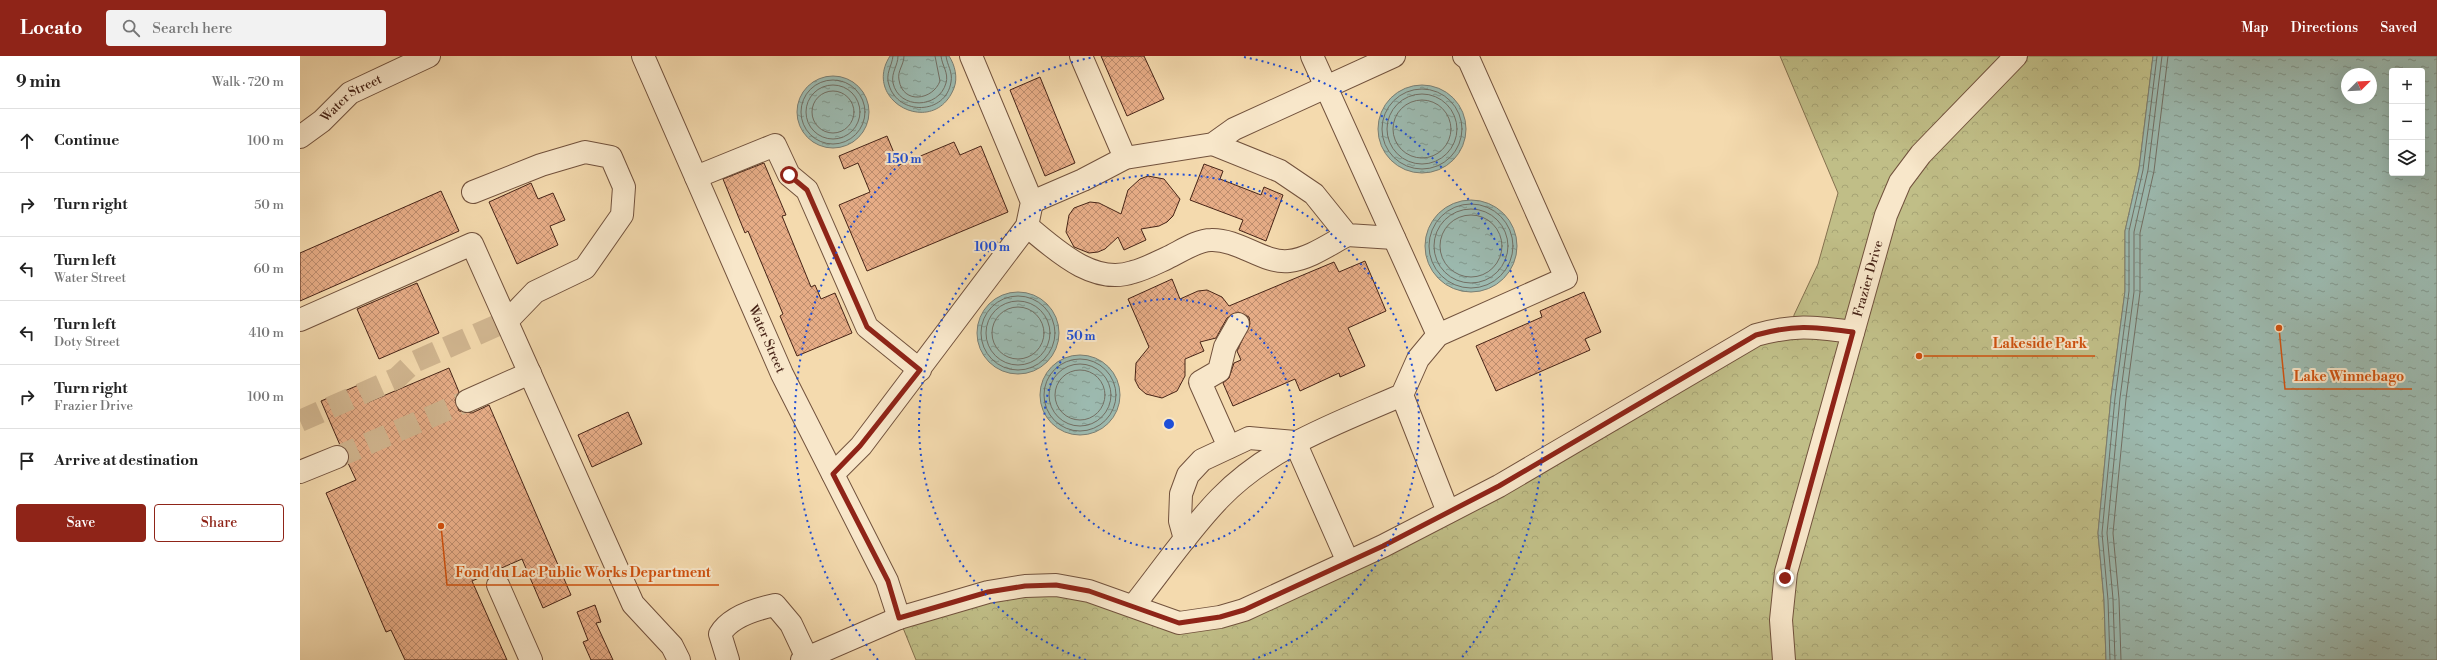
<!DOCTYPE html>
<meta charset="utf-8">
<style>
body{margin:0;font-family:"Libre Bodoni",serif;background:#f2f2f2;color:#222}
.controls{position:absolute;right:12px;top:12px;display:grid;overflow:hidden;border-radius:4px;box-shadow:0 4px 16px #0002}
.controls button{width:36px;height:36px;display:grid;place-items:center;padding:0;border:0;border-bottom:1px solid #e0e0e0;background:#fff;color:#222;font:20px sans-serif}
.compass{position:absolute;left:2041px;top:12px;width:36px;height:36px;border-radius:50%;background:#fff;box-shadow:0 4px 16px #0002;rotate:66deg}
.stop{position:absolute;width:12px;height:12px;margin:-9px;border:3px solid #8f2418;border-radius:50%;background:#fff}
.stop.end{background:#8f2418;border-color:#fff;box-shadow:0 1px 4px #0008}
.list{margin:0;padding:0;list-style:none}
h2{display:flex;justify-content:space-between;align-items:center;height:52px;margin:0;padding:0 16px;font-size:17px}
h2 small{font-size:13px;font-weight:400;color:#767676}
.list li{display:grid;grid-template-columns:26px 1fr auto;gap:12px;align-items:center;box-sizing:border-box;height:64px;padding:0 16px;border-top:1px solid #e0e0e0}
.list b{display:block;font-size:15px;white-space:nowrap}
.list p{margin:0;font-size:13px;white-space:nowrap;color:#767676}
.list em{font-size:13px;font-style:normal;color:#767676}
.actions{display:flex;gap:8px;padding:12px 16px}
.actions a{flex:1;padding:9px 0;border:1px solid #8f2418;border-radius:4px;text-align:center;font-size:14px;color:#8f2418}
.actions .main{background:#8f2418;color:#fff}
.icon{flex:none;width:22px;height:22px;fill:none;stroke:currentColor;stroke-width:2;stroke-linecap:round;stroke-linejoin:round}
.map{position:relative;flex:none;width:2137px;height:604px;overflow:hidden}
header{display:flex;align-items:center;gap:24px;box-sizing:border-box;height:56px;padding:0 20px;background:#8f2418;color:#fff}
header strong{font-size:19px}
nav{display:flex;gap:22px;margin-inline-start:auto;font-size:14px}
.search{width:280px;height:36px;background:#f2f2f2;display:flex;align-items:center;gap:10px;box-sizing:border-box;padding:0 14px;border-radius:4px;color:#767676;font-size:15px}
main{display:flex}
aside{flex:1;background:#fff}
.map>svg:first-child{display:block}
.park{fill:url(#park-crowns);stroke:#84714f}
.water{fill:url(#water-ripples);stroke:#7a7e73;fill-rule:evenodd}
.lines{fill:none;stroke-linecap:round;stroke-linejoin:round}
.shore{stroke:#726f64;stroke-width:1}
.building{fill:url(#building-cross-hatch);stroke:#472417}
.minor-tunnel{stroke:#d1b690;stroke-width:22;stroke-dasharray:22 11;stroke-linecap:butt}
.minor-casing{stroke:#72523d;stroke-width:24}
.minor{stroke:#f8e7ca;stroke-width:22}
.route{stroke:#8f2418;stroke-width:5}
.ring{fill:none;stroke:#1d4ed8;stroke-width:2;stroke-dasharray:2 4}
.labels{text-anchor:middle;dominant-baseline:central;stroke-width:4;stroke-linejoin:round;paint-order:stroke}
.street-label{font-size:13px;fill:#472417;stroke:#f8e7ca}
.centre{fill:#1d4ed8;stroke:#f8e7ca;stroke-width:2}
.ring-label{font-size:12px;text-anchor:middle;font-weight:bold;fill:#1d4ed8;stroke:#f8e7ca;stroke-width:4;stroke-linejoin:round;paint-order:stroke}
.leader{fill:none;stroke:#d0510e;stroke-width:1.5}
.callout-dot{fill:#d0510e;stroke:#f8e7ca;stroke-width:1.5}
.callout-label{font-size:14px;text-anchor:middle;font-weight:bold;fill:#d0510e;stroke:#f8e7ca;stroke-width:4;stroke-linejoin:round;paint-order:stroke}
</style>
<header>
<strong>Locato</strong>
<div class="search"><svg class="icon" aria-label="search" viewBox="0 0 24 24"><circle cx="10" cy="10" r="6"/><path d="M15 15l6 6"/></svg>Search here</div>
<nav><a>Map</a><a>Directions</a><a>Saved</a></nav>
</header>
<main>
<aside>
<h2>9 min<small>Walk · 720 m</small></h2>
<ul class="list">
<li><svg class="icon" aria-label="ahead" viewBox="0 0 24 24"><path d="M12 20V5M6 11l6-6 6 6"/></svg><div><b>Continue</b></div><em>100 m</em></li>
<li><svg class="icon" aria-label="right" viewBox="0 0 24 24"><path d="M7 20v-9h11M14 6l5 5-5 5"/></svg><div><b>Turn right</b></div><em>50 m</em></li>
<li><svg class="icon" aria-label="left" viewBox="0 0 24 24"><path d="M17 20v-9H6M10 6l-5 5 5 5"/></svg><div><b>Turn left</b><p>Water Street</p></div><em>60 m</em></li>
<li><svg class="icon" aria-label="left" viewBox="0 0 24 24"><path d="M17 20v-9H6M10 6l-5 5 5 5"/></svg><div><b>Turn left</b><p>Doty Street</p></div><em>410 m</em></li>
<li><svg class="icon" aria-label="right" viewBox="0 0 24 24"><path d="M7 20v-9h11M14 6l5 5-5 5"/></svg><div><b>Turn right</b><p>Frazier Drive</p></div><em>100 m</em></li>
<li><svg class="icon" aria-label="arrive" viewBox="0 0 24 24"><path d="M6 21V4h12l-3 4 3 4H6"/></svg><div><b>Arrive at destination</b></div></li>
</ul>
<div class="actions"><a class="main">Save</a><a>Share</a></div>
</aside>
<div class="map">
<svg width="2137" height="604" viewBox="0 0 2137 604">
<defs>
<pattern id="park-crowns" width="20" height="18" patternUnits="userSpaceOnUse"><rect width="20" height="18" fill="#c0be87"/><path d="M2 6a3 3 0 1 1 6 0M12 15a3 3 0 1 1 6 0" fill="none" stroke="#a6a374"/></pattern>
<pattern id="water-ripples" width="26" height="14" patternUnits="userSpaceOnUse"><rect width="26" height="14" fill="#9cbab0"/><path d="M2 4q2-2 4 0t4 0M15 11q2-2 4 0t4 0" fill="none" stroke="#81978e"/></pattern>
<pattern id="building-cross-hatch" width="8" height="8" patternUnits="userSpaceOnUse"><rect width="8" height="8" fill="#e6ac86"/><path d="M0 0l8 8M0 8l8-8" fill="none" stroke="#bc8c6d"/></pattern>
</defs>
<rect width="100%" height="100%" fill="#f4daae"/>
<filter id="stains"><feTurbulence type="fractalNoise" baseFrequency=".005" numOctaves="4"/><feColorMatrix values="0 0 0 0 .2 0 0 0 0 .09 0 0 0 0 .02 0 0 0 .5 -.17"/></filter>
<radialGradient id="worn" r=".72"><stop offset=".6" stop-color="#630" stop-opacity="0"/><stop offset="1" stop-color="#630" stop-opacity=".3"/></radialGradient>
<!-- park -->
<polygon class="park" points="1480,0 1853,0 1839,113 1825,175 1825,235 1811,341 1798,477 1804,544 1806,604 616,604 599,562 725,530 844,553 920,561 1492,272 1494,259 1518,208 1538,137"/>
<!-- water -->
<g class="water">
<path d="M590,0H649C655,9 658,22 654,32C634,83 561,45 590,0Z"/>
<path d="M1853,0H2137V604H1806L1804,544L1798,477L1811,341L1825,235V175L1839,113ZM2092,15H2122V117H2092ZM2047,18H2071V42H2047Z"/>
<circle cx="533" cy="56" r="36"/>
<circle cx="1122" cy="73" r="44"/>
<circle cx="1171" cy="190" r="46"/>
<circle cx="718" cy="277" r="41"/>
<circle cx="780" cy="339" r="40"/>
</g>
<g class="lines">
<!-- shore -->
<g class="shore">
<path d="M593,0C592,10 585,18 589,29C598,60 646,59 651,26C653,16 647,9 646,0"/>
<path d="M598,0C598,10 591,16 593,27C599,54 639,53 646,27C649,17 642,10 641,0"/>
<path d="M604,0C604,9 597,15 599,24C603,49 633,44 640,25L635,0"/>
<circle cx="533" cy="56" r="32"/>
<circle cx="533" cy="56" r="27"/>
<circle cx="1122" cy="73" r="40"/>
<circle cx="533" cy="56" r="21"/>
<circle cx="1122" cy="73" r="35"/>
<circle cx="1122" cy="73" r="29"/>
<circle cx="1171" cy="190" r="42"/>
<circle cx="1171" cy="190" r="37"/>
<circle cx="1171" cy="190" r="31"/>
<circle cx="718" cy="277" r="37"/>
<circle cx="718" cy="277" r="32"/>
<circle cx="718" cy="277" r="26"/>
<circle cx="780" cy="339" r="36"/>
<circle cx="780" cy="339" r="31"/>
<circle cx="780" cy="339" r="25"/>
<polyline points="1810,604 1808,544 1802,477 1815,342 1829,235 1829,175 1843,114 1857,0"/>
<polyline points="1815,604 1813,543 1807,477 1820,342 1834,236 1834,176 1848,114 1862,0"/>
<polyline points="1821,604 1819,543 1813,477 1826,343 1840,236 1840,177 1854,115 1868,0"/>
</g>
</g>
<!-- building -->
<g class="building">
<polygon points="801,0 844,0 864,43 827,60"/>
<polygon points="740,21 775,107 745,120 710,34"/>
<polygon points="587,80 599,109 654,86 660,99 681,90 708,156 567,215 539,149 570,136 558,107 544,113 539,100"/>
<polygon points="464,107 486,159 482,160 511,231 515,229 521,243 535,237 552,277 497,300 480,260 483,258 448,175 445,177 423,123"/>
<polygon points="904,108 923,115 920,123 961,139 964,131 983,139 966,185 939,174 943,164 890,144"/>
<polygon points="848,120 864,123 880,143 873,160 867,166 859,170 841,173 846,184 824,194 818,181 805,193 798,196 789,197 774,191 766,176 769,159 774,152 790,146 799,147 821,158 828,134 840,123"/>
<polygon points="231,127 238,143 253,137 265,164 250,170 258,189 217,208 189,146"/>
<polygon points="141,135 159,175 0,245 0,197"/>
<polygon points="1065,205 1086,255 1048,272 1065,310 1040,321 1039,317 1000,335 995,323 933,350 923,327 929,322 934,307 941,304 937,295 950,268 949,261 938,256 927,262 916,282 900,286 904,295 885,303 885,320 877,335 862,342 846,338 839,332 835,324 836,307 849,291 828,243 872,223 880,243 898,235 907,234 922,241 929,250 1034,206 1039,216"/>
<polygon points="117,227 139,277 79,303 57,253"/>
<polygon points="1284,236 1301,276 1285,283 1290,294 1196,335 1176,290 1242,261 1240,255"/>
<polygon points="149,312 159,336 155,344 159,355 172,357 189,349 271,539 243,552 222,503 172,525 207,604 105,604 91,574 86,576 26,437 56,424 48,407 48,396 40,389 21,345 61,328 69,346"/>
<polygon points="328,356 342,388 292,411 278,379"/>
<polygon points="295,549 301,566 296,567 313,604 291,604 283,586 288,584 277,556"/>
</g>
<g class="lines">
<!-- minor-tunnel -->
<g class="minor-tunnel">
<polyline points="0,365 97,322 114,306 207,265"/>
<polyline points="37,401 167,345"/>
</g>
<!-- minor casing -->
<g class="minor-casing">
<g id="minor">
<path id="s1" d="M343,0L482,318L587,525L599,562"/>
<polyline points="781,0 825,102"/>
<polyline points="1012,0 1138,279"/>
<path id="s2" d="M0,81L22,65L50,37L129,0"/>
<polyline points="913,88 980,115 1014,138 1047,179 1094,182"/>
<polyline points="396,121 475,89 489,119 507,134 567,271 620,314"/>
<polyline points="173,136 241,109 285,96 311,101 324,131 322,159 285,212 235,236 207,265"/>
<polyline points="732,146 783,124 825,102 913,88 934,73 1094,0"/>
<path d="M727,170C755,193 793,230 833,216C845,213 856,207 867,202C880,196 897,184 911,184C939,183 964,208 989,205C1009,203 1030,188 1047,179"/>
<polyline points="0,264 172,188 333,548 372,590 379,604"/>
<polyline points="1102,339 1148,456"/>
<polyline points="167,345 230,317"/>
<polyline points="929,391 900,326 919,315 925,291 938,268"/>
<polyline points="0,416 37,401"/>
<polyline points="533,418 561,390 727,170 732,146 671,0"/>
<polyline points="885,483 880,465 881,438 888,419 902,404 949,382 995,386 1048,506"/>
<polyline points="198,529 231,604"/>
<path d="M834,549C862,514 888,475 920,442C969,391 1038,367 1102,339L1118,303L1138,279L1266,222L1169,4L1164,0"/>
<path d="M428,604L420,578C430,561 456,553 475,549L491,568L507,602"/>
<path d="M502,604L599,562L688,536L725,530L756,529L789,535L879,567L920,561L944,554L1083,490L1199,430L1456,279C1496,268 1514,271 1553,276"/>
<path id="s3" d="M1484,604L1481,564L1486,516L1586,159L1600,126L1621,98L1716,0"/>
</g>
</g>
<!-- minor -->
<use href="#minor" class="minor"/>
</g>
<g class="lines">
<!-- route -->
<path class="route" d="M489,119L507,134L567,271L620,314L560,390L533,418L588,525L599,562L688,536L725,530L756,529L789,535L879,567L920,561L944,554L1083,490L1199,430L1456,279C1496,268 1514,271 1553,276L1485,522"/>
</g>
<!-- distance rings -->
<g class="ring">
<circle cx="869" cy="368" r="125"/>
<path d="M786 604A250 250 0 1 1 952 604"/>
<path d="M578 604A375 375 0 0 1 794 1M944 1A375 375 0 0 1 1160 604"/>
</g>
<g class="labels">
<!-- street labels -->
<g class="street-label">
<text stroke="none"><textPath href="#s2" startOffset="65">Water Street</textPath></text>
<text stroke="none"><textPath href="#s3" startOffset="393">Frazier Drive</textPath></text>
<text stroke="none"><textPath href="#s1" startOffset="309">Water Street</textPath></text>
</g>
</g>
<circle cx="869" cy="368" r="6" class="centre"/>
<g class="ring-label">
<text x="604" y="107">150 m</text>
<text x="692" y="195">100 m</text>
<text x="781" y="284">50 m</text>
</g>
<!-- callouts -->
<path class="leader" d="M1619 300L1685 300H1795M1979 272L1985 333H2112M141 470L147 529H419"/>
<g class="callout-dot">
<circle cx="1619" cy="300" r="4"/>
<circle cx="1979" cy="272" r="4"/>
<circle cx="141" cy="470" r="4"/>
</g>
<g class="callout-label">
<text x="1740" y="292">Lakeside Park</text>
<text x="2049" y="325">Lake Winnebago</text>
<text x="283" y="521">Fond du Lac Public Works Department</text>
</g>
<rect width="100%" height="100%" filter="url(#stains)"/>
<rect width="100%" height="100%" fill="url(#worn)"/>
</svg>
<div class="controls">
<button>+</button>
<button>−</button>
<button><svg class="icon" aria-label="layers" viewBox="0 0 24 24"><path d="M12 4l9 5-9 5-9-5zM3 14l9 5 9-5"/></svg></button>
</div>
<svg class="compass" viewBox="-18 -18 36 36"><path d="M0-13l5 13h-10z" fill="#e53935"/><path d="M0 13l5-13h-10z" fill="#767676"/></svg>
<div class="stop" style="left:489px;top:119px"></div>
<div class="stop end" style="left:1485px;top:522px"></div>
</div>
</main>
